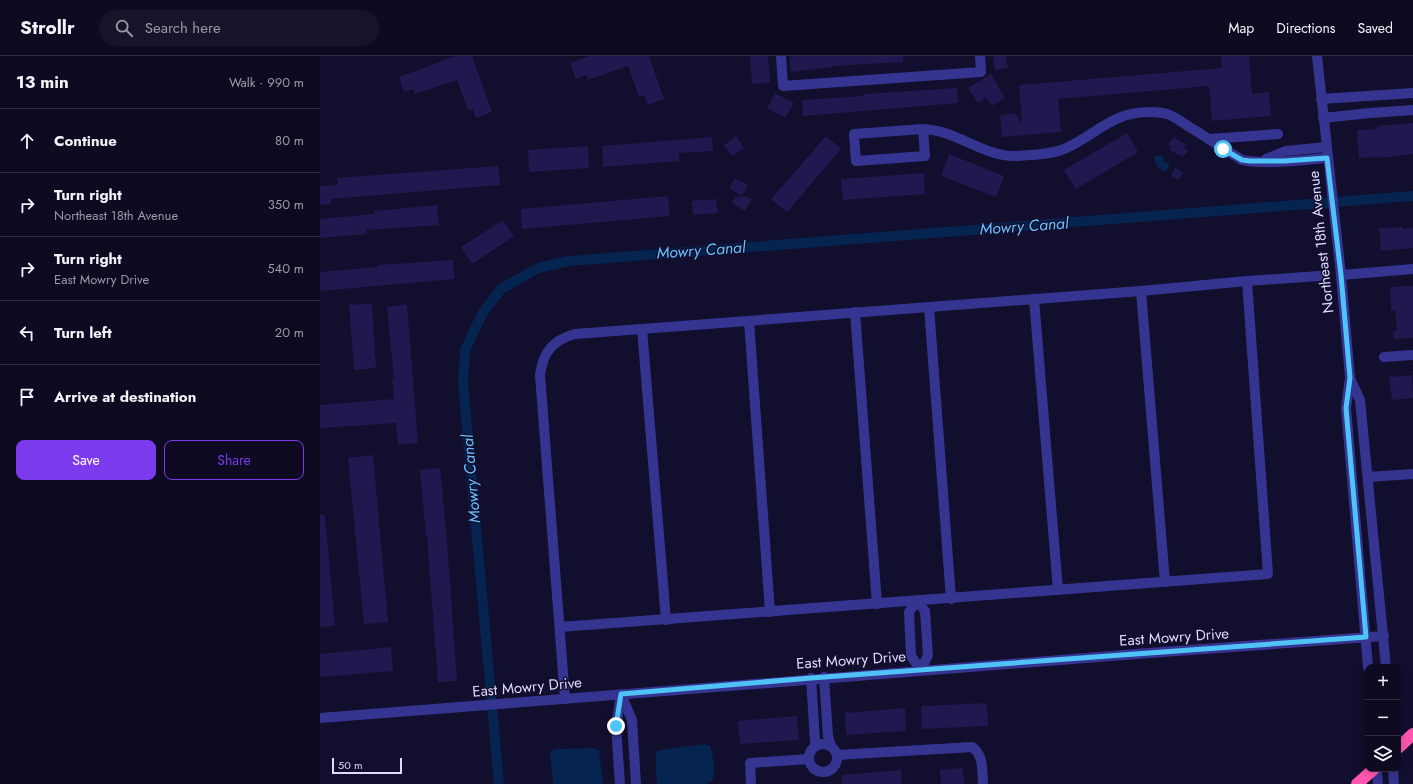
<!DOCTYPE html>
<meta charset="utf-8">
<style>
body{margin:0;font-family:Jost,sans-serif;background:#17132a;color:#f1f3f6}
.controls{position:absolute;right:12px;bottom:12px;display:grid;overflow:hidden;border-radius:8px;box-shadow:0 2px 10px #0003}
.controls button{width:36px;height:36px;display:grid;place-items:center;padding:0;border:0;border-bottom:1px solid #2e2b40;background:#0e0a22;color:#f1f3f6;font:20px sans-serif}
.scale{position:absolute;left:12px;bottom:10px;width:70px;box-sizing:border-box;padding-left:4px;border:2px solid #dddbff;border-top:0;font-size:11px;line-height:14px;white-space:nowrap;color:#dddbff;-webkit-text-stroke:3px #120e2d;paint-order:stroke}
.stop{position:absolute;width:12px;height:12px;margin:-9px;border:3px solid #4fc3f7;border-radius:50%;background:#fff}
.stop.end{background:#4fc3f7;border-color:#fff;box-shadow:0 1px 4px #0008}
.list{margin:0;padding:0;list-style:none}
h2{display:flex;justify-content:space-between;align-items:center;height:52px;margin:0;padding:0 16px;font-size:17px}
h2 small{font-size:13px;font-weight:400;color:#9b9aa5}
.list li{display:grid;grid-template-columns:26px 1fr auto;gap:12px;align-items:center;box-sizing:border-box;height:64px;padding:0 16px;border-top:1px solid #2e2b40}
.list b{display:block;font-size:15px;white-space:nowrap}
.list p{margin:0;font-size:13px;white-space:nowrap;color:#9b9aa5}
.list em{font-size:13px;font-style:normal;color:#9b9aa5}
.actions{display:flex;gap:8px;padding:12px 16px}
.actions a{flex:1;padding:9px 0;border:1px solid #7c3aed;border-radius:8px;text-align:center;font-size:14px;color:#7c3aed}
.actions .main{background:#7c3aed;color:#fff}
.icon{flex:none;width:22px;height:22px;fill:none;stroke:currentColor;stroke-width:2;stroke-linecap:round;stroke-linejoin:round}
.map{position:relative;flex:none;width:1093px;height:728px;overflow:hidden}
header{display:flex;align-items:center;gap:24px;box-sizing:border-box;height:56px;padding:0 20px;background:#0e0a22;border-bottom:1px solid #2e2b40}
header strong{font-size:19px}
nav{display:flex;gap:22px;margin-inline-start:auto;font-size:14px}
.search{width:280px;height:36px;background:#17132a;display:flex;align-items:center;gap:10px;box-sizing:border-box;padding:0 14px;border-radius:22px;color:#9b9aa5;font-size:15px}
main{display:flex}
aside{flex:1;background:#0e0a22}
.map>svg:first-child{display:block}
.water{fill:#052450}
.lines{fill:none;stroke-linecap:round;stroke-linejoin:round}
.canal{stroke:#052450;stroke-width:10}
.building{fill:#211850}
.minor{stroke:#353591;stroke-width:10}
.tertiary{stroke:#353591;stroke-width:10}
.motorway{stroke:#ff56af;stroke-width:12}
.route{stroke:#4fc3f7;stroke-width:5}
.labels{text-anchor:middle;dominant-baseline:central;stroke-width:3;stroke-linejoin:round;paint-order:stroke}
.street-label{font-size:15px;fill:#dddbff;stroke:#120e2d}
.water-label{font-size:16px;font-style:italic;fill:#69c0ff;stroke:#120e2d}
</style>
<header>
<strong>Strollr</strong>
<div class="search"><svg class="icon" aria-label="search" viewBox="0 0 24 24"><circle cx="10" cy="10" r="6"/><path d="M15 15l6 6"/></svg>Search here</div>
<nav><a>Map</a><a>Directions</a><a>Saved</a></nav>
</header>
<main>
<aside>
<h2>13 min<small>Walk · 990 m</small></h2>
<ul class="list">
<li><svg class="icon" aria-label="ahead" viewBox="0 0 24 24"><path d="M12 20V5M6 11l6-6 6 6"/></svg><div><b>Continue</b></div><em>80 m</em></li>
<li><svg class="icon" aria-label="right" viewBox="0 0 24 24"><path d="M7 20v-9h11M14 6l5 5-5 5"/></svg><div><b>Turn right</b><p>Northeast 18th Avenue</p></div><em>350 m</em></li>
<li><svg class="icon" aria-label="right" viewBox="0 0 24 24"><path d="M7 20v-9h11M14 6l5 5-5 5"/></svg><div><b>Turn right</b><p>East Mowry Drive</p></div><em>540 m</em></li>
<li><svg class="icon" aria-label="left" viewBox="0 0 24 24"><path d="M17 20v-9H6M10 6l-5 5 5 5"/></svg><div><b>Turn left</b></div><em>20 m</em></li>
<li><svg class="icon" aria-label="arrive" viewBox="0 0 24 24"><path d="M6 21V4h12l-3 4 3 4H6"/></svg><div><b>Arrive at destination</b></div></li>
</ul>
<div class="actions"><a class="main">Save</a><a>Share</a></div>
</aside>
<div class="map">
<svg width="1093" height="728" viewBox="0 0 1093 728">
<rect width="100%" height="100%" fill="#120e2d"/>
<!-- water -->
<g class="water">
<polygon points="842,99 844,105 850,109 845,116 837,110 834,101"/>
<path d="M384,688L390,690C393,700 396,715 392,725L386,728H337L336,719V696L340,694Z"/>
<polygon points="275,692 279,695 283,728 233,728 230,696 236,693"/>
</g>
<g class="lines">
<!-- canal -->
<polyline class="canal" points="179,728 143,327 145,294 162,258 181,233 218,212 249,205 1093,140"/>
</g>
<!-- building -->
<g class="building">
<polygon points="136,0 152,0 172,56 156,62 153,53 148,54 137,24 95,38 93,33 84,36 79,21"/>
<polygon points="269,0 329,0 344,43 328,49 324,39 319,41 308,10 268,24 266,19 256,23 250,7"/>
<polygon points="430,0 448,0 450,26 432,28"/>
<polygon points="473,0 583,0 583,6 513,10 513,11 471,16 469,1"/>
<polygon points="673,0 686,0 688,12 675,14"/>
<polygon points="901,0 929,0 932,38 949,36 951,60 892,65 889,30 738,43 741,76 682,81 680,59 695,57 702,68 699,29 902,12"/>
<polygon points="671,18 685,42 672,50 666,41 658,47 648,32"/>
<polygon points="637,32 638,47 483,60 482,44 544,40 544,38"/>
<polygon points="455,37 474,47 465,62 447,52"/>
<polygon points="1093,67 1093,98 1060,102 1060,101 1039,102 1037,74 1058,73 1057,70"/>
<polygon points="807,77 818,96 756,133 744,114"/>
<polygon points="416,80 424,92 412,100 404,89"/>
<polygon points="506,80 521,93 467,156 451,143"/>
<polygon points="392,81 393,95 359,97 359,105 283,111 282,90"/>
<polygon points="854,81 866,89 864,92 869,95 862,101 850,94 851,91 848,89"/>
<polygon points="268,90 269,112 209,116 208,94"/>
<polygon points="629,98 684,120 676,141 621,120"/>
<polygon points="178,110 180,129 11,143 11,148 0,149 0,130 18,129 17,122"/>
<polygon points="855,112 863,116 859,124 851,120"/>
<polygon points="604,117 605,138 523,144 521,123"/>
<polygon points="415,122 428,129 422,140 409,132"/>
<polygon points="348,140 350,160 202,173 201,153"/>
<polygon points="426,140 432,143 425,155 412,147 415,141"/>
<polygon points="396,143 398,157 373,159 372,145"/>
<polygon points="117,149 119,169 46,174 47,178 0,182 0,163 54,158 54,155"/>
<polygon points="183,164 194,180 152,208 141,191"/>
<polygon points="1082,171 1082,173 1093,172 1093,192 1061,195 1059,172"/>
<polygon points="133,204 135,223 0,235 0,216 58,211 58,209"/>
<polygon points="1093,230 1093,282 1074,283 1073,275 1077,275 1075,254 1071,254 1070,231"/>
<polygon points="52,247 56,312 34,314 29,249"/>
<polygon points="87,248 98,387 78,389 76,367 0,372 0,349 74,343 72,323 74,323 67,251"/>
<polygon points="1092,319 1093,342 1072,344 1069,321"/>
<polygon points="53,399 68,566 44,568 28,402"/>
<polygon points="120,412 127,486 137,625 118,626 107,480 106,480 100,414"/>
<polygon points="0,459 5,459 15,570 0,571"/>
<polygon points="71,591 73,615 0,621 0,598"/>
<polygon points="667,647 668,670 602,673 601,650"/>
<polygon points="585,652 586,675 526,679 525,657"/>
<polygon points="477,660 479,684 420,688 418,665"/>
<polygon points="643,712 644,728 621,728 620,714"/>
<polygon points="581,714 582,728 522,728 522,719"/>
</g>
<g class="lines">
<!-- minor -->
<g class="minor">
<polyline points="461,0 463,30 661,16 660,0"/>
<polyline points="1001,43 1093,37"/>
<polyline points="1003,62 1050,57 1093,54"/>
<path d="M603,73L605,100L536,105L534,78L603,73C636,74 664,101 696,100C711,99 729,99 744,93C775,80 791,56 829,56C836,56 843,56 850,59C856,62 862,66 868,70C886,81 904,93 922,104C949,109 980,104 1007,102"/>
<polyline points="890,83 958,78"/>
<polyline points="946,103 966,95 1006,91"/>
<polyline points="1021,219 1093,213"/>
<polyline points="927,225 999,220"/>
<polyline points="821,235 845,526"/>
<polyline points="714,243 738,534"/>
<polyline points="609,251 631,543"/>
<polyline points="535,256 557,548"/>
<polyline points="429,265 450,556"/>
<polyline points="322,273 346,564"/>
<polyline points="1064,301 1093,299"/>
<polyline points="1048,421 1093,418"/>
<polygon points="597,545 605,555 608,599 601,614 591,600 589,556"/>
<path d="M240,571L948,518L927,225L821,235L255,278C233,284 223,296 220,319L245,643"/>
<polyline points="504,621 508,680 511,690"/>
<polyline points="491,622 495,686 497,689"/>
<polyline points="301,638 312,664 316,728"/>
<circle cx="503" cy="702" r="14"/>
<path d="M517,699L652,691C664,699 662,715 663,728"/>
<polyline points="300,728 296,671 301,638"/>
<polyline points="431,728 430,707 489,703"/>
</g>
<!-- tertiary -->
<g class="tertiary">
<polyline points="997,0 1021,219 1030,322 1026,352 1048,611"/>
<polyline points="1030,322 1040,344 1066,611"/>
<path d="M0,662C354,634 709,605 1064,580"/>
<polyline points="1057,713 1058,728"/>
<polyline points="1073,713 1074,728"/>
</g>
<!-- motorway -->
<g class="motorway">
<polyline points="1078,692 1093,678"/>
<polyline points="1037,728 1054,713"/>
</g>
</g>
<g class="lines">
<!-- route -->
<polyline class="route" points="296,670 301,638 491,622 1046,581 1026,352 1030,322 1021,219 1007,102 964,105 930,105 922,104 903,93"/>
</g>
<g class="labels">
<!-- street labels -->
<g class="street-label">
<text transform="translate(1001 186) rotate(-96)">Northeast 18th Avenue</text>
<text transform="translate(854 581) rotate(-4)">East Mowry Drive</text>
<text transform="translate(531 604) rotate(-4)">East Mowry Drive</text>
<text transform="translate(207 631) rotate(-5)">East Mowry Drive</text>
</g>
<!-- water labels -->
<g class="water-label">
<text transform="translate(704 170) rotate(-4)">Mowry Canal</text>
<text transform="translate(381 194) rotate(-4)">Mowry Canal</text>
<text transform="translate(151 423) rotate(-95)">Mowry Canal</text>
</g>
</g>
</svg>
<div class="controls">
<button>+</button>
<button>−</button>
<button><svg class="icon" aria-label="layers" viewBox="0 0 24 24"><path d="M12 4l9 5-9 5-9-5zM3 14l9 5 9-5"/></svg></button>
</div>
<div class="scale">50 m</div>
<div class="stop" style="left:903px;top:93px"></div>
<div class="stop end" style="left:296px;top:670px"></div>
</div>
</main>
